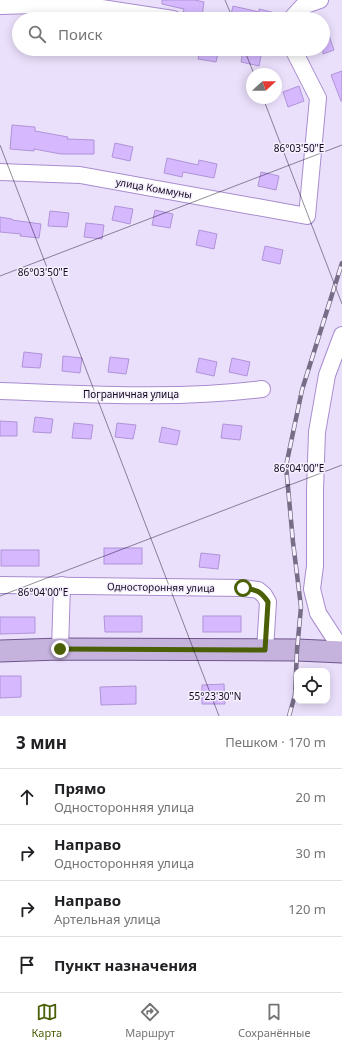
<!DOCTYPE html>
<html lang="ru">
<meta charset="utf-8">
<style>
body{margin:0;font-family:"Noto Sans",sans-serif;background:#f2f2f2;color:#202124}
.controls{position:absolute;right:12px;bottom:12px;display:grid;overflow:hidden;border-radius:8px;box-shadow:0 2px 10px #0003}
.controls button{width:36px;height:36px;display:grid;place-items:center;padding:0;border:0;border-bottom:1px solid #e0e0e0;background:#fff;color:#202124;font:20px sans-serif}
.compass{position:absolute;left:246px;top:68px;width:36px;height:36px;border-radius:50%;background:#fff;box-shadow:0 2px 10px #0003;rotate:69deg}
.stop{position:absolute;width:12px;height:12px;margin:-9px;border:3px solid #4a5f06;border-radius:50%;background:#fff}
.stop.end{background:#4a5f06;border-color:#fff;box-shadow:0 1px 4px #0008}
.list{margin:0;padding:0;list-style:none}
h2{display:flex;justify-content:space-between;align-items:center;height:52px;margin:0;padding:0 16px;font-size:17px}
h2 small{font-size:13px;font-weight:400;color:#757577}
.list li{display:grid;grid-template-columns:26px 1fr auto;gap:12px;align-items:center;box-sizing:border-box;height:56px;padding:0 16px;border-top:1px solid #e0e0e0}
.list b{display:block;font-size:15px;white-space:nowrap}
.list p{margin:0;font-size:13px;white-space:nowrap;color:#757577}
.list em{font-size:13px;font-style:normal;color:#757577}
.icon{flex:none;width:22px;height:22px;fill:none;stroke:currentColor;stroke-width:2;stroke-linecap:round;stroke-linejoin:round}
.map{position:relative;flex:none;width:342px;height:716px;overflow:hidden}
.search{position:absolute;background:#fff;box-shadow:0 2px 10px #0003;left:12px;right:12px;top:12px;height:44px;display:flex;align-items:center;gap:10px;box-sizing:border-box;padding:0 14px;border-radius:22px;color:#757577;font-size:15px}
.sheet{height:276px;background:#fff}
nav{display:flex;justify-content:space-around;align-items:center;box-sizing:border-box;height:56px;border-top:1px solid #e0e0e0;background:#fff;font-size:11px;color:#757577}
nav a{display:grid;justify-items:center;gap:2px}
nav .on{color:#4a5f06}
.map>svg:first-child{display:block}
.building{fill:#d5b8fe;stroke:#b094d7}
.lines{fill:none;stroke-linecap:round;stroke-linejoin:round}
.minor-casing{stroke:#a88ccf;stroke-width:18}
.major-casing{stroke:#6e568d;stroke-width:23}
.minor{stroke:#fff;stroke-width:16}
.major{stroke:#c5b3de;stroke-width:21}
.rail-casing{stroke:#786d87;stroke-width:4.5}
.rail{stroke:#f6f0fe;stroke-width:3;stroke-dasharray:9;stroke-linecap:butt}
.route{stroke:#4a5f06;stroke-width:5}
.ticks{fill:none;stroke:#12071f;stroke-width:1;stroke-opacity:0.45}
.labels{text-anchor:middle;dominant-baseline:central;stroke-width:3;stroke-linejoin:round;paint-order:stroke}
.street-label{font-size:10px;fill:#12071f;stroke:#f6f0fe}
.ticks-label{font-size:10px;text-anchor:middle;fill:#12071f;stroke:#f6f0fe;stroke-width:3;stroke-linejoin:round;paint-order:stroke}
</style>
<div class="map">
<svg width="342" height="716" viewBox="0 0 342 716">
<rect width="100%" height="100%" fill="#ebe0fc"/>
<!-- building -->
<g class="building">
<polygon points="162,0 195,0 204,2 202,16 183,13 184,9 162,4"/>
<polygon points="233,6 259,12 259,9 283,15 282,19 230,19"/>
<polygon points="323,21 324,21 334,50 323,54"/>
<polygon points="200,49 219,49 216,62 198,59"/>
<polygon points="243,49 262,51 259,66 241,62"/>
<polygon points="342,71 342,101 341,101 331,75"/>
<polygon points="299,86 304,101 288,107 283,92"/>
<polygon points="12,125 35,127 35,131 68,137 67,139 94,140 94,154 61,154 34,149 34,151 10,149"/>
<polygon points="115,143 133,147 130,161 112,157"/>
<polygon points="167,158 198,165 199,160 217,164 214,178 183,172 182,177 164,173"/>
<polygon points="261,172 279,176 276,190 258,186"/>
<polygon points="115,206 133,209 130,224 112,220"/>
<polygon points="155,210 173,214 170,228 152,225"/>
<polygon points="50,211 69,213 67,227 48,226"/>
<polygon points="0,217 12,219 12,220 41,224 39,238 20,236 21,234 0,232"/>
<polygon points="86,223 104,225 102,239 84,237"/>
<polygon points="199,230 217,234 214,249 196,245"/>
<polygon points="265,246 283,250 280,264 262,260"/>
<polygon points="24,352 42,354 40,368 22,367"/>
<polygon points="63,356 82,358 80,373 62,371"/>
<polygon points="110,357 129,359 126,374 108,372"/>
<polygon points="199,358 217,362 214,376 196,372"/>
<polygon points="232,358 250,362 247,376 229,372"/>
<polygon points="35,417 53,419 51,433 33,432"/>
<polygon points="0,421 17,422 17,436 0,436"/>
<polygon points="74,423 93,425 91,439 72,438"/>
<polygon points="117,423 136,425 133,439 115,437"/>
<polygon points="223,424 242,426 240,440 221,438"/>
<polygon points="162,427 180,431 177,445 159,442"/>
<rect x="104" y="548" width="38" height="16"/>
<rect x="1" y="550" width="38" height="16"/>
<polygon points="201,553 220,555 218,569 199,567"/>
<polygon points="104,616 142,616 142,632 105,632"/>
<rect x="203" y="616" width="38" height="16"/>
<polygon points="0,617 35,617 35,633 0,634"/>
<polygon points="0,676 21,676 21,697 0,698"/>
<polygon points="224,684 225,704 202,704 202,685"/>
<polygon points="136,686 136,704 101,705 100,687"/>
</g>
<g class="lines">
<!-- minor casing -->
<g class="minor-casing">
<g id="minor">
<polyline points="0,6 76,4 173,19"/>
<polyline points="291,19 303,6 320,0"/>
<polyline points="0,172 80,175 307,216 318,98 293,49"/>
<polyline points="342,335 327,375 317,432 315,490 315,566 312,589 318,613 342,650"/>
<path d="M0,391C87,394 175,400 262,389"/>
<polyline points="0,585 243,588 258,590 264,595 268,602 265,650"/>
<polyline points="60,649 62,585"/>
</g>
</g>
<!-- major casing -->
<g class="major-casing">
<polyline id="major" points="0,651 60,649 297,650 342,652"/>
</g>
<!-- minor -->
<use href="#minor" class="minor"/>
<!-- major -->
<use href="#major" class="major"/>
<!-- rail casing -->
<g class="rail-casing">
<polyline id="rail" points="289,716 295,695 297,650 301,607 293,542 286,466 302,390 342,263"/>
</g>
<!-- rail -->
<use href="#rail" class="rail"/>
</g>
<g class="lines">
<!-- route -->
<path class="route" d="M60,649L265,650L268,602C260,590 256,590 243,588"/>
</g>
<!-- ticks -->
<path class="ticks" d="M225,0L233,19M244,49L254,74M263,98L342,304M0,145L219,716M0,276L342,145M0,596L342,465"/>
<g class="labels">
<!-- street labels -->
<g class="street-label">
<text transform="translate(154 188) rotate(10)">улица Коммуны</text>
<text x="131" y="394">Пограничная улица</text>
<text transform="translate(161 587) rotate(1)">Односторонняя улица</text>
</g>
</g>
<g class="ticks-label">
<text x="299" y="152">86°03'50"E</text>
<text x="43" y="276">86°03'50"E</text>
<text x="299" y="472">86°04'00"E</text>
<text x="43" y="596">86°04'00"E</text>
<text x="215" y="700">55°23'30"N</text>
</g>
</svg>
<div class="controls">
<button><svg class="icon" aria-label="locate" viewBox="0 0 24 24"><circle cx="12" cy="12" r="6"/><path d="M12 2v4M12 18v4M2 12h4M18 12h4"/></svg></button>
</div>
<svg class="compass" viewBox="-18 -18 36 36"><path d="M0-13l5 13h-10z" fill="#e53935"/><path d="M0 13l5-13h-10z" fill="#757577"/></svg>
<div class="stop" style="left:243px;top:588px"></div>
<div class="stop end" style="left:60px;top:649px"></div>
<div class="search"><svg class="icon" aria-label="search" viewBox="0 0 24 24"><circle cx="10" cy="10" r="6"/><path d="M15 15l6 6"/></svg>Поиск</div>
</div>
<section class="sheet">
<h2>3 мин<small>Пешком · 170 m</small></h2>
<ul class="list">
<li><svg class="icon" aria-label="ahead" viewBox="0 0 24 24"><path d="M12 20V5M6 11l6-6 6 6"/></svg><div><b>Прямо</b><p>Односторонняя улица</p></div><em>20 m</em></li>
<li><svg class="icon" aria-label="right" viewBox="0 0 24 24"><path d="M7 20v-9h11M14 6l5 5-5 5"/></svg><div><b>Направо</b><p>Односторонняя улица</p></div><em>30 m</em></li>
<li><svg class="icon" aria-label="right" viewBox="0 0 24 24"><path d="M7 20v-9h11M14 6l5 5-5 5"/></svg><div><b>Направо</b><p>Артельная улица</p></div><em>120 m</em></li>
<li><svg class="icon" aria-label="arrive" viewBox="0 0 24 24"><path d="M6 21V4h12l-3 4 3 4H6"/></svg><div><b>Пункт назначения</b></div></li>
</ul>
</section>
<nav>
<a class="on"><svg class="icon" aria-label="map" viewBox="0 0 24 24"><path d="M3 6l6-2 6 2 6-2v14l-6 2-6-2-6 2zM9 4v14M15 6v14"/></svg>Карта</a>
<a><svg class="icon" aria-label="directions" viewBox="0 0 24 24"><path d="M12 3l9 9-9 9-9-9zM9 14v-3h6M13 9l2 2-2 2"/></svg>Маршрут</a>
<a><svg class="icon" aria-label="saved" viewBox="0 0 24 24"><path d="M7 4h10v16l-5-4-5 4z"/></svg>Сохранённые</a>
</nav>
